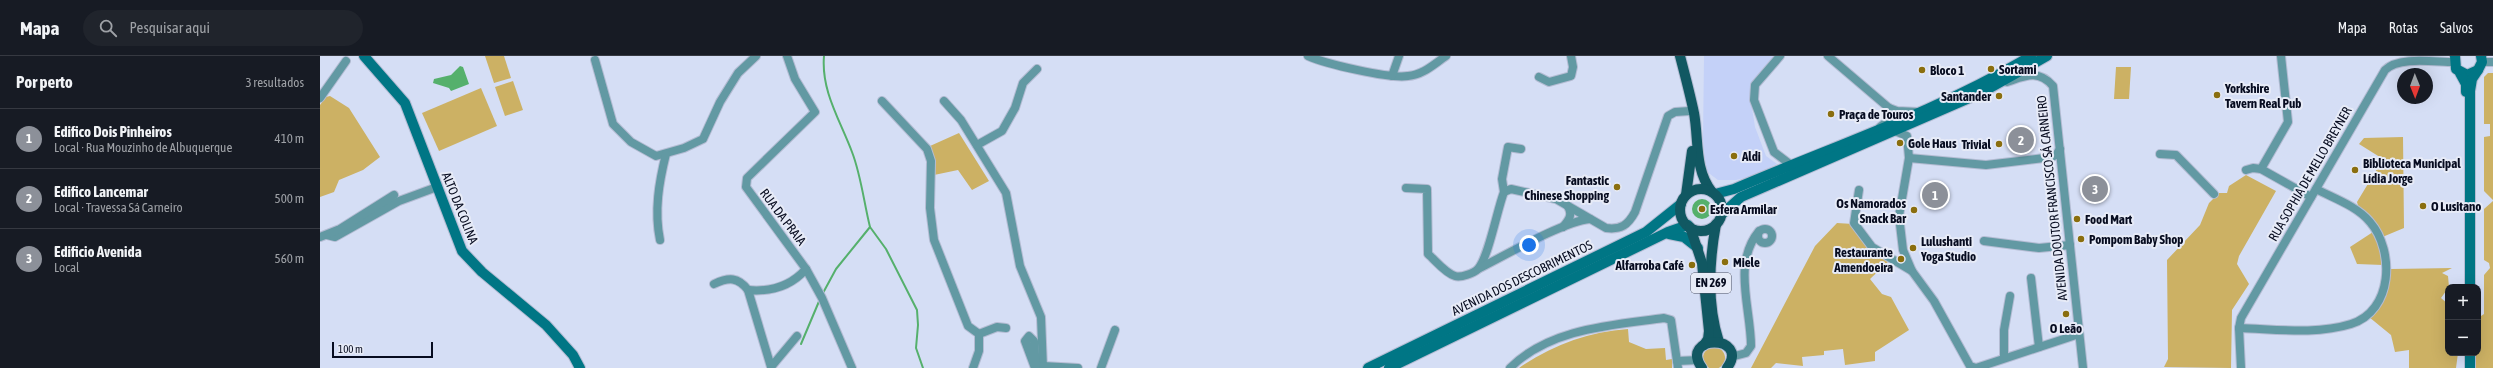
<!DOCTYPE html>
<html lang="pt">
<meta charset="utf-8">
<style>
body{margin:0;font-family:"Asap Condensed",sans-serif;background:#20242c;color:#f1f3f6}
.controls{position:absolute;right:12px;bottom:12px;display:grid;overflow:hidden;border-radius:8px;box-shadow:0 4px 16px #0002}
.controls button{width:36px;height:36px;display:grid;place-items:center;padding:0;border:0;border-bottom:1px solid #363941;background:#171b24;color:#f1f3f6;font:20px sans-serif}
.compass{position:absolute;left:2077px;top:12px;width:36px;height:36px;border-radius:50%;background:#171b24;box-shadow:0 4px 16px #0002;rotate:179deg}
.scale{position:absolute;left:12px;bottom:10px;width:101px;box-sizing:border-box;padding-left:4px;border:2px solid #070c20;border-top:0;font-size:11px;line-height:14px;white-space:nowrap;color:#070c20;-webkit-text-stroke:3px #e7ebf7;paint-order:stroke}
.you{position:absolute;left:1209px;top:189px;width:14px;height:14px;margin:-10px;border:3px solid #fff;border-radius:50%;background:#1a73e8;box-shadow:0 0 0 6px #1a73e833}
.badge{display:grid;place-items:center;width:26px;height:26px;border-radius:50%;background:#8c9099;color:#fff;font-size:13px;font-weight:700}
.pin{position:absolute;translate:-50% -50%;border:2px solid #fff;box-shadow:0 1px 4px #0006}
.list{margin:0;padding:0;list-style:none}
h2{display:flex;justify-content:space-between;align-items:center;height:52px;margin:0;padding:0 16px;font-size:17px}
h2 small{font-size:13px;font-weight:400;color:#9ea1a6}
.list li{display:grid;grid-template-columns:26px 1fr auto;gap:12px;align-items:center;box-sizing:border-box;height:60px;padding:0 16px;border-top:1px solid #363941}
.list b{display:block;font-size:15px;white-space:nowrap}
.list p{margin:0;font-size:13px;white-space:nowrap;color:#9ea1a6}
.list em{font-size:13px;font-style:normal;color:#9ea1a6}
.icon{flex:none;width:22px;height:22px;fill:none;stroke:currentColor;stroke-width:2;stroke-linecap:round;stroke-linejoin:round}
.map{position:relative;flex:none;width:2173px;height:312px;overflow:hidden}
header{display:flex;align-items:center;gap:24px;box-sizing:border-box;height:56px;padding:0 20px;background:#171b24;border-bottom:1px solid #363941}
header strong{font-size:19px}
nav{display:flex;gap:22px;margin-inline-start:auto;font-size:14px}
.search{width:280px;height:36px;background:#20242c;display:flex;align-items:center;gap:10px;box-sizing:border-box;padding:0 14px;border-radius:22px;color:#9ea1a6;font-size:15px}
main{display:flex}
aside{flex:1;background:#171b24}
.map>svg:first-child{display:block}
.built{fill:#c4d1f8}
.green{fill:#ccb164}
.water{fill:#55b06c}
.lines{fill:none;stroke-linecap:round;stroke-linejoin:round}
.stream{stroke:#55b06c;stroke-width:2}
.street-casing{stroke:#b4bcd3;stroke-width:10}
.secondary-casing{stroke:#b4bcd3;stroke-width:12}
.primary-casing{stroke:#b4bcd3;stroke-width:12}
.street{stroke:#6299a3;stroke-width:8}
.secondary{stroke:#007685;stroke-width:10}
.primary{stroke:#115862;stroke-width:10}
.poi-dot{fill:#8a6e0e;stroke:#e7ebf7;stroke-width:1.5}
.labels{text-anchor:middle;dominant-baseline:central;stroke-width:4;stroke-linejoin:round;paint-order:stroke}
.shield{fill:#e7ebf7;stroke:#4a4f60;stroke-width:1}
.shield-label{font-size:12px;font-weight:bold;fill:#070c20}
.poi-label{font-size:13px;font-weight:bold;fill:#070c20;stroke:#e7ebf7;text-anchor:start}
.street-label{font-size:13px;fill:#070c20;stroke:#e7ebf7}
</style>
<header>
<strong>Mapa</strong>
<div class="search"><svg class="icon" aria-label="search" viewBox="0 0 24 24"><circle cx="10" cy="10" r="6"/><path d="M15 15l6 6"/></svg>Pesquisar aqui</div>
<nav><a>Mapa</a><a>Rotas</a><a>Salvos</a></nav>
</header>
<main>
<aside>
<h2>Por perto<small>3 resultados</small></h2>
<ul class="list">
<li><span class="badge">1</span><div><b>Edifico Dois Pinheiros</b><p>Local · Rua Mouzinho de Albuquerque</p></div><em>410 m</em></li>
<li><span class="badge">2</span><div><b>Edifico Lancemar</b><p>Local · Travessa Sá Carneiro</p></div><em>500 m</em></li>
<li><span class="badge">3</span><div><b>Edificio Avenida</b><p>Local</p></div><em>560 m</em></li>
</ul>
</aside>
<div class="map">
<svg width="2173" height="312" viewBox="0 0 2173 312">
<rect width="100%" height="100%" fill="#d5def5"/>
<!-- built -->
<polygon class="built" points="1384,0 1458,0 1433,33 1431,46 1435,71 1446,100 1457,108 1429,121 1416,124 1398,124 1386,115 1383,83"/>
<!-- green -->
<g class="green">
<polygon points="165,0 184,0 191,22 174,27"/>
<polygon points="1796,11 1811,11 1809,43 1794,43"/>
<polygon points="2168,17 2173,17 2173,144 2164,135 2164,81 2170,80 2170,68 2164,68 2164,21"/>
<polygon points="193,25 203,54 185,60 175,31"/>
<polygon points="161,32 177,70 119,95 102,57"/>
<polygon points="10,40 29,52 60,101 43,114 19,124 14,136 0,141 0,49 6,41"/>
<polygon points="639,77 669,125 652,134 638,114 614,119 610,90"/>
<polygon points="2083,81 2084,172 2060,182 2040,156 2037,146 2063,103 2039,88 2044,82"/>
<polygon points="1926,119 1956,135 1919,200 1917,208 1929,228 1912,254 1911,312 1844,311 1848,303 1847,204 1880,169 1889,147 1899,137 1907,137 1909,130"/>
<polygon points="2173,145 2173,312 2154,312 2154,297 2158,297 2158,262 2164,258 2164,219 2170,212 2169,207 2164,204 2164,153"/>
<polygon points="1517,167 1533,168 1569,205 1550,223 1562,238 1571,241 1589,274 1555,296 1555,305 1525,309 1523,293 1504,295 1504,299 1482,301 1483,310 1456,307 1451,312 1431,312 1495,190"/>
<polygon points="2053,176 2062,198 2063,209 2037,208 2030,191"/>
<polygon points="2132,212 2122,217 2128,220 2129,231 2121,242 2128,248 2128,297 2138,297 2136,312 2089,312 2089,294 2075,296 2071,279 2049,261 2067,237 2071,213"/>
<path d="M1308,273L1309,286L1326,293L1345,292L1346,304L1352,303V312H1199C1232,289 1268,276 1308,273Z"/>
<circle cx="1394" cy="302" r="11"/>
</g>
<!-- water -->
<g class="water">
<polygon points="140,10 143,11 149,28 131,35 129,32 113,27 114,23 131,19"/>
<circle cx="1382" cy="153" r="10"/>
</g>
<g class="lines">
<!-- stream -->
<g class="stream">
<polyline points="550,171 566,193 597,254 598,269 596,292 603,312"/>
<path d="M503,237L516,213L550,171C544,147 541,119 532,96C520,64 501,35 504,0"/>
<polyline points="481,288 500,243"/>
</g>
<!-- street casing -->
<g class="street-casing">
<g id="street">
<polyline points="467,0 475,23 495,56 427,122 426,131 486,213 502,242 532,312"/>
<path d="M988,0C1006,8 1070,23 1088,20C1103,19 1114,8 1126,0"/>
<polyline points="1460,0 1435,29 1434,44 1454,96 1471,109"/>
<polyline points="1508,0 1569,52 1577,55 1598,56"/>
<polyline points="275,4 293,68 311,86 336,100 364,92 383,83 400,46 418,17 436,0"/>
<polyline points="2162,6 2173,6"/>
<polyline points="1072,20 1079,0"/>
<polyline points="1219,21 1229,26 1251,20 1253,11 1251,0"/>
<path d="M1687,26C1705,20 1718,13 1733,30L1763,312"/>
<polyline points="0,42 26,5"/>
<polyline points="562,45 607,93 611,105 610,152 614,184 648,270 659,278 659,295 653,312"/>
<polyline points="624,45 641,64 686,137 700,210 721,261 723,312"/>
<polyline points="1560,71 1568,65 1569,52"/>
<polyline points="1575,75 1587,80 1589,102 1579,160 1583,194 1592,215 1614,245 1650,310 1656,312 1759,278"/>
<polyline points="657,89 682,75 695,52 703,27 717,13"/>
<polyline points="1840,98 1856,99 1894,138"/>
<polyline points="1589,102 1666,109 1732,101 1736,99 1740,93"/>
<polyline points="1941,113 1968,66 1961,0"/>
<polyline points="1926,114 1933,112 1941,113 1991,141"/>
<path d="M1086,132L1107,133L1108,198C1116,205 1125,217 1135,220C1141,222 1154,217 1158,213C1169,200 1177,154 1184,136L1191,133L1236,143L1286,172C1301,174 1308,169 1315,156L1348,60L1355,56L1370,55"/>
<polyline points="1539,134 1534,167 1552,191 1592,215"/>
<polyline points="1184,136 1182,123 1188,91 1201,93"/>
<path d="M1243,171C1250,163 1253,158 1247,149"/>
<circle cx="1445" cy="180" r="7"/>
<polyline points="7,179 15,181 79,145 117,131"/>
<polyline points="0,181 20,173 74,139"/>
<path d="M340,184C334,155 339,126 346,98"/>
<polyline points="1664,185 1719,192 1750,189"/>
<path d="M1158,213C1184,200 1244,165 1270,163"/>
<polyline points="1711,222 1719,291"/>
<path d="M394,228C409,221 418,221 428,234"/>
<path d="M1919,272C1955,273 1996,279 2031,268C2073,255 2075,195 2050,166C2037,150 2013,142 1996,133"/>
<polyline points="659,278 677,271 686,272"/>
<path d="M477,280L451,311L428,234C450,236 471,230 486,213"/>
<path d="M1411,301L1426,297L1431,290C1431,252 1412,208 1439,175"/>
<polyline points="1684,302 1684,274 1690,240"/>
<polyline points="1357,305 1379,304"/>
<polyline points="723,310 758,312"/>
<polyline points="715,312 705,285 709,280 714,285 716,312"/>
<polyline points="781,312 795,274"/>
<path d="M1190,312C1230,272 1293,269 1344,262L1351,264L1358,312"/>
<path d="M1921,312L1919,272L1921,262L2065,14C2079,0 2114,6 2134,6"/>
</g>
</g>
<!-- secondary casing -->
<g class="secondary-casing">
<g id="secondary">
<polyline points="44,0 85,47 142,195 162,216 226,269 253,299 260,312"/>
<polyline points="2135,0 2136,13 2147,19 2158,14 2162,6 2161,0"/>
<polyline points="2140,17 2146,28 2146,36"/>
<path d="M1395,138L1414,133C1514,90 1617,56 1711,0"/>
<polyline points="1402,158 1421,141 1661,37 1727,0"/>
<polyline points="1349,178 1364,181 1378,192"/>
<polyline points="2150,231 2150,35 2152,23 2158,14"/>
<polyline points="2150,297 2150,312"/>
<polyline points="1048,312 1326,176 1361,148"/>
<polyline points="1069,312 1348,176 1368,169"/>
</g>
</g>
<!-- primary casing -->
<g class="primary-casing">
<g id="primary">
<path d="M1360,0C1365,19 1370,38 1374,57C1379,84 1374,113 1392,136"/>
<circle cx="1381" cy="154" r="21"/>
<polyline points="1366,139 1372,95"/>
<path d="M1396,168C1389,206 1387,249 1399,286"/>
<polyline points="1370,171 1382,207 1389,275 1388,283 1384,289"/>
<path d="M1382,312C1358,278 1431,278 1407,312"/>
</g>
</g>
<!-- street -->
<use href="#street" class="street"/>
<!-- secondary -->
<use href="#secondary" class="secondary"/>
<!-- primary -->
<use href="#primary" class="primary"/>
</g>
<!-- markers -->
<g class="poi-dot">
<circle cx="1671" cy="13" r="4"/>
<circle cx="1602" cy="14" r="4"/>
<circle cx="1897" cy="39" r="4"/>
<circle cx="1679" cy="40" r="4"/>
<circle cx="1511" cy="58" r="4"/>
<circle cx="1580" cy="87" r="4"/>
<circle cx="1679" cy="88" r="4"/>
<circle cx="1414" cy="100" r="4"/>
<circle cx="2035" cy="114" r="4"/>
<circle cx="1297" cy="131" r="4"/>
<circle cx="2103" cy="150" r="4"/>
<circle cx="1382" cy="153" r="4"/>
<circle cx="1594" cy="154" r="4"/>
<circle cx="1757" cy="163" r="4"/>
<circle cx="1761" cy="183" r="4"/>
<circle cx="1593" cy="192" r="4"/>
<circle cx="1581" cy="203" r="4"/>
<circle cx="1405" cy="206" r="4"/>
<circle cx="1372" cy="209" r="4"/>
<circle cx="1746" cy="258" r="4"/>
</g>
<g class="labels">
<!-- shield labels -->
<rect class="shield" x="1371" y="217" width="40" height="20" rx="3"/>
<g class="shield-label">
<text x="1391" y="227">EN 269</text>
</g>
<!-- poi labels -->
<g class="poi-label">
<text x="1679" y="13">Sortami</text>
<text x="1610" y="14">Bloco 1</text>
<text x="1905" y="32">Yorkshire<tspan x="1905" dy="15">Tavern Real Pub</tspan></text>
<text x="1671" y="40" text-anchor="end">Santander</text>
<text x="1519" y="58">Praça de Touros</text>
<text x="1588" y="87">Gole Haus</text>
<text x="1671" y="88" text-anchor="end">Trivial</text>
<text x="1422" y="100">Aldi</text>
<text x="2043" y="107">Biblioteca Municipal<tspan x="2043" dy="15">Lídia Jorge</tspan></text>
<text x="1289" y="124" text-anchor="end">Fantastic<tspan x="1289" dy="15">Chinese Shopping</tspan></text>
<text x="1586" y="147" text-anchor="end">Os Namorados<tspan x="1586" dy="15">Snack Bar</tspan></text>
<text x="2111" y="150">O Lusitano</text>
<text x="1390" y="153">Esfera Armilar</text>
<text x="1765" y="163">Food Mart</text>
<text x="1769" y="183">Pompom Baby Shop</text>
<text x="1601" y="185">Lulushanti<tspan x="1601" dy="15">Yoga Studio</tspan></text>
<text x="1573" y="196" text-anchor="end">Restaurante<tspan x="1573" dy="15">Amendoeira</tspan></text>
<text x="1413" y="206">Miele</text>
<text x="1364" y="209" text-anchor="end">Alfarroba Café</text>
<text x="1746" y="272" text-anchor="middle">O Leão</text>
</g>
<!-- street labels -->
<g class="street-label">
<text transform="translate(1990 118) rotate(-60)">RUA SOPHIA DE MELLO BREYNER</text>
<text transform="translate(1732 142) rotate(-96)">AVENIDA DOUTOR FRANCISCO SÁ CARNEIRO</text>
<text transform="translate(140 152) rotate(68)">ALTO DA COLINA</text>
<text transform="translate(463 161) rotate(53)">RUA DA PRAIA</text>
<text transform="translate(1202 222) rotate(-26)">AVENIDA DOS DESCOBRIMENTOS</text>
</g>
</g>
</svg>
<div class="controls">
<button>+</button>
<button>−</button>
</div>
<svg class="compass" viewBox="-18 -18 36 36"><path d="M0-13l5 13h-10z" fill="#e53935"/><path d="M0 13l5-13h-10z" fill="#9ea1a6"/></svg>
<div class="scale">100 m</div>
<div class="you"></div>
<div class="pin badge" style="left:1615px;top:139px">1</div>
<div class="pin badge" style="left:1701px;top:84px">2</div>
<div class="pin badge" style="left:1775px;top:133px">3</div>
</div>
</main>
